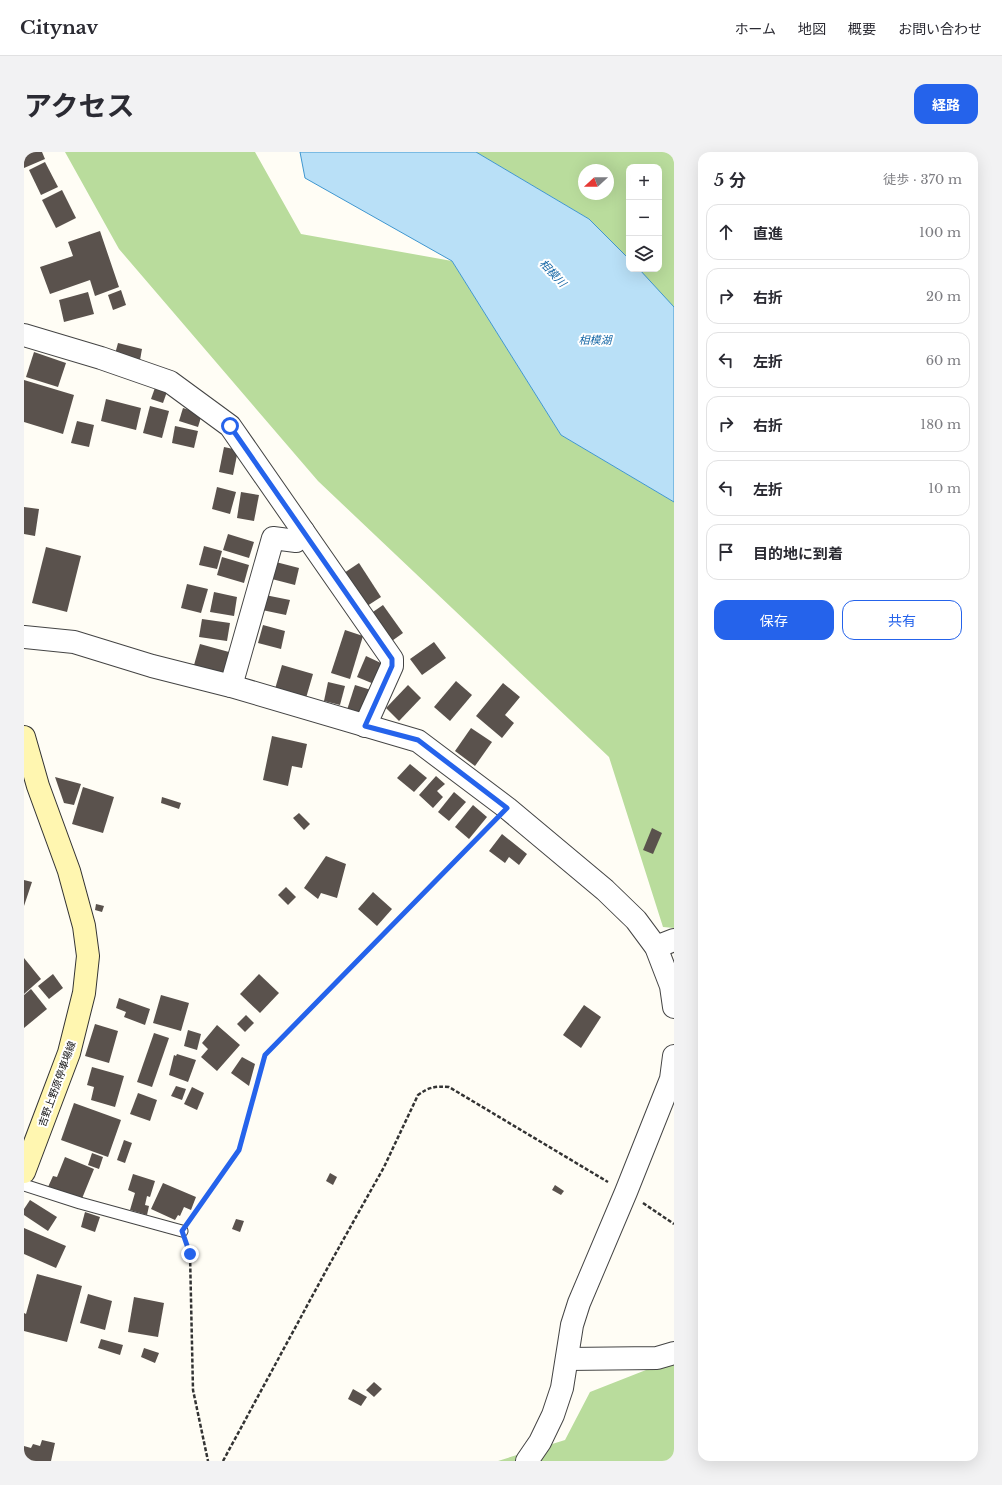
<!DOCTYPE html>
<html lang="ja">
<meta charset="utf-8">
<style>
body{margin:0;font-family:"Libre Baskerville","Noto Sans JP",serif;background:#f2f2f3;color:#2b2b33}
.controls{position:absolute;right:12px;top:12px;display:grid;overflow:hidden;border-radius:8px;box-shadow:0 4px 16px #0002}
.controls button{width:36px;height:36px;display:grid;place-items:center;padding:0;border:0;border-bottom:1px solid #e1e1e2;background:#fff;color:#2b2b33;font:20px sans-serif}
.compass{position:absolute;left:554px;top:12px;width:36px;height:36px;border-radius:50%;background:#fff;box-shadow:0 4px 16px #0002;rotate:249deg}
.stop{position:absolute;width:12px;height:12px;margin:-9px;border:3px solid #2563eb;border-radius:50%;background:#fff}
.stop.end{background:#2563eb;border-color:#fff;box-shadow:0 1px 4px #0008}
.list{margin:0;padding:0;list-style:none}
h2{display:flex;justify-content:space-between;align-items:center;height:52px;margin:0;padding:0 16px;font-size:17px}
h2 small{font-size:13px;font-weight:400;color:#7c7c81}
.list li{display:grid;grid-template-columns:26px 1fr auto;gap:12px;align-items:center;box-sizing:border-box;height:56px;margin:0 8px 8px;padding:0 8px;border:1px solid #e1e1e2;border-radius:12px}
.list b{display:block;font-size:15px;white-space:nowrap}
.list em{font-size:13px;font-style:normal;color:#7c7c81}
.actions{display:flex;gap:8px;padding:12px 16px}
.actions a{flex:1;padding:9px 0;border:1px solid #2563eb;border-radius:12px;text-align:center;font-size:14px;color:#2563eb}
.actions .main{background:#2563eb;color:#fff}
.icon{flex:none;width:22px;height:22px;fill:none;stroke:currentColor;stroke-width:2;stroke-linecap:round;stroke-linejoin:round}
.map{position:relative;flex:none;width:650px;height:1309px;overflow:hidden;border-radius:12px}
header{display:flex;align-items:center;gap:24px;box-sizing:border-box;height:56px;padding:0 20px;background:#fff;border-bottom:1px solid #e1e1e2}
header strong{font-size:19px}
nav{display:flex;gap:22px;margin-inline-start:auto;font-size:14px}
.intro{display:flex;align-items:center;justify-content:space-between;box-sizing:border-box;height:96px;padding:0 24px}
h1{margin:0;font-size:28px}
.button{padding:10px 18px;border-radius:12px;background:#2563eb;color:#fff;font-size:14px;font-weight:700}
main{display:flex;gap:24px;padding:0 24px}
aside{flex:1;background:#fff;border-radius:12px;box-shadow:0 4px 16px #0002}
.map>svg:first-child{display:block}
.forest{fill:#b9dc9c;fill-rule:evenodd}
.water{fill:#b9e0f7;stroke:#3f96cf}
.building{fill:#5a524d}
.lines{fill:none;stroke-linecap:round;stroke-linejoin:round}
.lane-casing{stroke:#444;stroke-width:13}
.street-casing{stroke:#444;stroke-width:24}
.secondary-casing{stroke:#333;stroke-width:24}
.path{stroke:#333;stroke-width:2.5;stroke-dasharray:4 2;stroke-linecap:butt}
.lane{stroke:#fff;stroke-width:11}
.street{stroke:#fff;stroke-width:22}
.secondary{stroke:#fff6b0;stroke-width:22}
.route{stroke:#2563eb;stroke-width:5}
.labels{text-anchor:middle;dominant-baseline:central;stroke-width:4;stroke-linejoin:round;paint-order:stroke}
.street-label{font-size:10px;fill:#111;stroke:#fff}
.water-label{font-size:11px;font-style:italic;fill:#1768a6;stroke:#fff}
</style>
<header>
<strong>Citynav</strong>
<nav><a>ホーム</a><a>地図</a><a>概要</a><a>お問い合わせ</a></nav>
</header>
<div class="intro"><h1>アクセス</h1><a class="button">経路</a></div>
<main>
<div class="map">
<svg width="650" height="1309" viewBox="0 0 650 1309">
<rect width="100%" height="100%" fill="#fffdf5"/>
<!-- forest -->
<g class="forest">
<polygon points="41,0 231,0 277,82 428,109 537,283 650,350 650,776 639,775 585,605 294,329 95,97"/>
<path d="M452,0H650V157L612,117H635V15H605V109L565,67ZM560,18H584V42H560Z"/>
<polygon points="650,1207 650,1309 474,1309 541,1288 566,1240"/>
</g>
<!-- water -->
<polygon class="water" points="276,0 452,0 565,67 605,107 605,117 615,117 650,155 650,350 537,283 428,109 281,26"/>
<!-- building -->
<g class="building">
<polygon points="0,0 18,0 21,7 0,16"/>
<polygon points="21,10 34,35 17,43 5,18"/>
<polygon points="38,38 52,66 32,76 18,48"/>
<polygon points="76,79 95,135 71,144 66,128 26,142 16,115 49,104 44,90"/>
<polygon points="97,138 102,153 89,158 84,143"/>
<polygon points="64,140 70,162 40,170 35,148"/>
<polygon points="94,191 118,197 116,208 91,202"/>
<polygon points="10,200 42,211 34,235 2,225"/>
<polygon points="0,228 50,243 39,282 0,270"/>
<polygon points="133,230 145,234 139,251 127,247"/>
<polygon points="82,247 117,256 112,278 77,269"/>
<polygon points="126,254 145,259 138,286 119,281"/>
<polygon points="159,256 178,262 174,275 155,269"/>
<polygon points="53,269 70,273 65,295 47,291"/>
<polygon points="151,274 174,279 170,296 148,291"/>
<polygon points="200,295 214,298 209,323 195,320"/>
<polygon points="193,335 212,340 206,362 188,357"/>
<polygon points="217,340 235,343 230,369 213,366"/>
<polygon points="0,355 15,357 11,384 0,382"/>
<polygon points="204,382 230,390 225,406 199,398"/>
<polygon points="180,394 198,399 193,417 175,413"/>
<polygon points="22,395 57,404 43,460 8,451"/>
<polygon points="198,405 225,413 220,431 193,423"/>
<polygon points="248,409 275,416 271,433 244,426"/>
<polygon points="335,411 357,445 343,454 320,421"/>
<polygon points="163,432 184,437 177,461 157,456"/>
<polygon points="190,440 213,445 210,464 186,460"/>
<polygon points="241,443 266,448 262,463 238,458"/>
<polygon points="359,453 379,481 365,491 346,462"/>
<polygon points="178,467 206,471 203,489 175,485"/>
<polygon points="239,473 261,479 257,497 234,491"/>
<polygon points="321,478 339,484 326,527 307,521"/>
<polygon points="410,490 422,506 398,523 386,507"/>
<polygon points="176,492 205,500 199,521 170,513"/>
<polygon points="342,504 359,512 350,532 333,525"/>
<polygon points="258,513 289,522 282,546 251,537"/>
<polygon points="432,529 448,543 426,569 410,555"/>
<polygon points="304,530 321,534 316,553 300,549"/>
<polygon points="479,531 496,545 481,563 490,571 478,586 452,564"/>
<polygon points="331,533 347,538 339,563 323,558"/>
<polygon points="384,533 397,546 375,569 362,556"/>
<polygon points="447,576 468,590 451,614 431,599"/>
<polygon points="248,584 283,592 278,616 268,614 264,634 239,628"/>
<polygon points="386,612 403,626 390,640 373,626"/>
<polygon points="412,624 421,632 413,639 419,645 409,656 395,643"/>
<polygon points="31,625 57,632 50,653 40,651"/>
<polygon points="59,635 90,645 79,681 48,672"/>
<polygon points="430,640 442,650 425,669 414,660"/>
<polygon points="138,645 157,651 155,657 137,651"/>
<polygon points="449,653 463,665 445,687 431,675"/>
<polygon points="275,661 286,672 280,678 269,666"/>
<polygon points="628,676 638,681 629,702 619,698"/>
<polygon points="478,682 503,702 495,713 485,705 481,711 465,699"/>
<polygon points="302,704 322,712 313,746 297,741 294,747 280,736"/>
<polygon points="0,728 8,730 0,754"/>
<polygon points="262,735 272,745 264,753 254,743"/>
<polygon points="349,740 368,757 353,774 334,757"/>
<polygon points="72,752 80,754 78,760 71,758"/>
<polygon points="0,806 17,827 0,842"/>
<polygon points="29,822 39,836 25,847 14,834"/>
<polygon points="235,822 255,841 236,861 216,842"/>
<polygon points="7,837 23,857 0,876 0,843"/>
<polygon points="137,843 165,851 157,879 129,871"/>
<polygon points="95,846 126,857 121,873 100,865 102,860 92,856"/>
<polygon points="560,853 577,865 557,896 539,883"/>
<polygon points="222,863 230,871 221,880 213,872"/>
<polygon points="71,872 94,879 85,911 61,904"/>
<polygon points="193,873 216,893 193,919 177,905 184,897 178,891"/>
<polygon points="164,878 177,882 173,898 160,894"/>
<polygon points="130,881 145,886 128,935 113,930"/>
<polygon points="153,902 172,908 164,930 145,923 150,903 152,904"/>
<polygon points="218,905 231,912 225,934 207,921"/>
<polygon points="68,915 100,924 91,955 67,948 70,935 63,933"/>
<polygon points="152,934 162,937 158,948 147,944"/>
<polygon points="168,935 180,941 173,958 160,952"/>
<polygon points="114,941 133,948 126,969 106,962"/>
<polygon points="50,951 97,968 84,1005 37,988"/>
<polygon points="100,988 108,991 101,1011 93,1008"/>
<polygon points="68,1001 79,1005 75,1017 64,1013"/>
<polygon points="41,1005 70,1017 57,1049 24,1035 29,1024 33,1025"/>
<polygon points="306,1021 313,1025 309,1033 302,1029"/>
<polygon points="109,1022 131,1029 126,1045 123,1044 121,1053 125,1054 123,1063 106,1058 111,1041 104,1038"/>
<polygon points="139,1031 172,1045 167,1058 160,1055 156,1064 154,1063 151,1068 127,1057"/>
<polygon points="531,1033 540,1039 537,1043 528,1038"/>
<polygon points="6,1048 33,1065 24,1079 0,1063 0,1057"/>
<polygon points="61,1060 76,1065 71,1080 57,1075"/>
<polygon points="212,1067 220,1069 216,1080 208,1077"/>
<polygon points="0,1076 42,1094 32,1116 0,1102"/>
<polygon points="13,1122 58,1134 43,1190 0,1179 0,1161 2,1162"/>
<polygon points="64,1142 88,1149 81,1178 56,1171"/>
<polygon points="110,1145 140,1151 134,1185 104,1180"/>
<polygon points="77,1187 99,1193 96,1203 74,1196"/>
<polygon points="120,1196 135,1201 131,1211 117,1205"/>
<polygon points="350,1230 358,1237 350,1245 342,1238"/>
<polygon points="329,1237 343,1245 337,1254 324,1247"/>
<polygon points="18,1288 31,1291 27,1309 0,1309 0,1294 7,1296 9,1292 16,1294"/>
</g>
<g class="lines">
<!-- lane casing -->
<g class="lane-casing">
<polyline id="lane" points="0,1033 56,1051 158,1079"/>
</g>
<!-- street casing -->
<g class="street-casing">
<g id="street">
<polyline points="0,183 77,206 146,230 206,274 368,507 368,514 341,574"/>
<polyline points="0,485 50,490 128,514 207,534 394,589 483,656 581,738 612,768 632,795 647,834 650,855"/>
<polyline points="207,534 249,386 272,389 279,379"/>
<polyline points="632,795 650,788"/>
<polyline points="543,1207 633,1206 650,1201"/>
<polyline points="503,1309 516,1290 529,1263 538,1236 548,1173 555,1151 602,1040 647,927 650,904"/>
</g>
</g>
<!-- secondary casing -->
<g class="secondary-casing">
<polyline id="secondary" points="0,585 14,634 45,719 60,774 64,804 60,841 45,901 0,1020"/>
</g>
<!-- path -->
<g class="path">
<polyline points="619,1051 650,1072"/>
<polyline points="167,1066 215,999 241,903 469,671"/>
<polyline points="163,1093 166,1102 169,1238 184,1309"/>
<path d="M199,1309L304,1115L360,1015L394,943C405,935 411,934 425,935L584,1030"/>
</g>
<!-- lane -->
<use href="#lane" class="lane"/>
<!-- street -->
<use href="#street" class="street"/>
<!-- secondary -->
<use href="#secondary" class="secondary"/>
</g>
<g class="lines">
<!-- route -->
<polyline class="route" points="166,1102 158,1079 215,998 241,903 483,656 394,588 341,574 368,514 368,507 206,274"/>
</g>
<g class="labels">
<!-- street labels -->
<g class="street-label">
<text transform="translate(33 932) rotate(-70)">吉野上野原停車場線</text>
</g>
<!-- water labels -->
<g class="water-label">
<text transform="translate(529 121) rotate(47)">相模川</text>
<text x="571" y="188">相模湖</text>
</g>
</g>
</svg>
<div class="controls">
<button>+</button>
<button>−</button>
<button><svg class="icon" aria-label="layers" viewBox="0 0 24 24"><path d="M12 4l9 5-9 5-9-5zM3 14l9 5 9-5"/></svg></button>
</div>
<svg class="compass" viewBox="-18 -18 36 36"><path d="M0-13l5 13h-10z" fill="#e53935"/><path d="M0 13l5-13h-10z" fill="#7c7c81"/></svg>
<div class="stop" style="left:206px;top:274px"></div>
<div class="stop end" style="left:166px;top:1102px"></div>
</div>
<aside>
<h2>5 分<small>徒歩 · 370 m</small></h2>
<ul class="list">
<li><svg class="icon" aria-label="ahead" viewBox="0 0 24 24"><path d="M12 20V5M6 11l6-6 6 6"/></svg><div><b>直進</b></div><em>100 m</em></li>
<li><svg class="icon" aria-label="right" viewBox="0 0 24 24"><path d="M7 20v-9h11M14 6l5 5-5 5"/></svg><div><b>右折</b></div><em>20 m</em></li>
<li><svg class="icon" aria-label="left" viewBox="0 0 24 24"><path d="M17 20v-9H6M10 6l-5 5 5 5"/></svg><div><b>左折</b></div><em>60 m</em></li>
<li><svg class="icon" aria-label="right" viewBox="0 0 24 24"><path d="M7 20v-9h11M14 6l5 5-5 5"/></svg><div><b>右折</b></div><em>180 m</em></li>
<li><svg class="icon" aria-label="left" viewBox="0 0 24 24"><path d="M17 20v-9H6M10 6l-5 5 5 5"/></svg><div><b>左折</b></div><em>10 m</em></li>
<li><svg class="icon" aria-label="arrive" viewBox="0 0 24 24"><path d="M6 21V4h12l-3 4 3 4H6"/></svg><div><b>目的地に到着</b></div></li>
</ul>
<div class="actions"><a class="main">保存</a><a>共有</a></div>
</aside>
</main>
